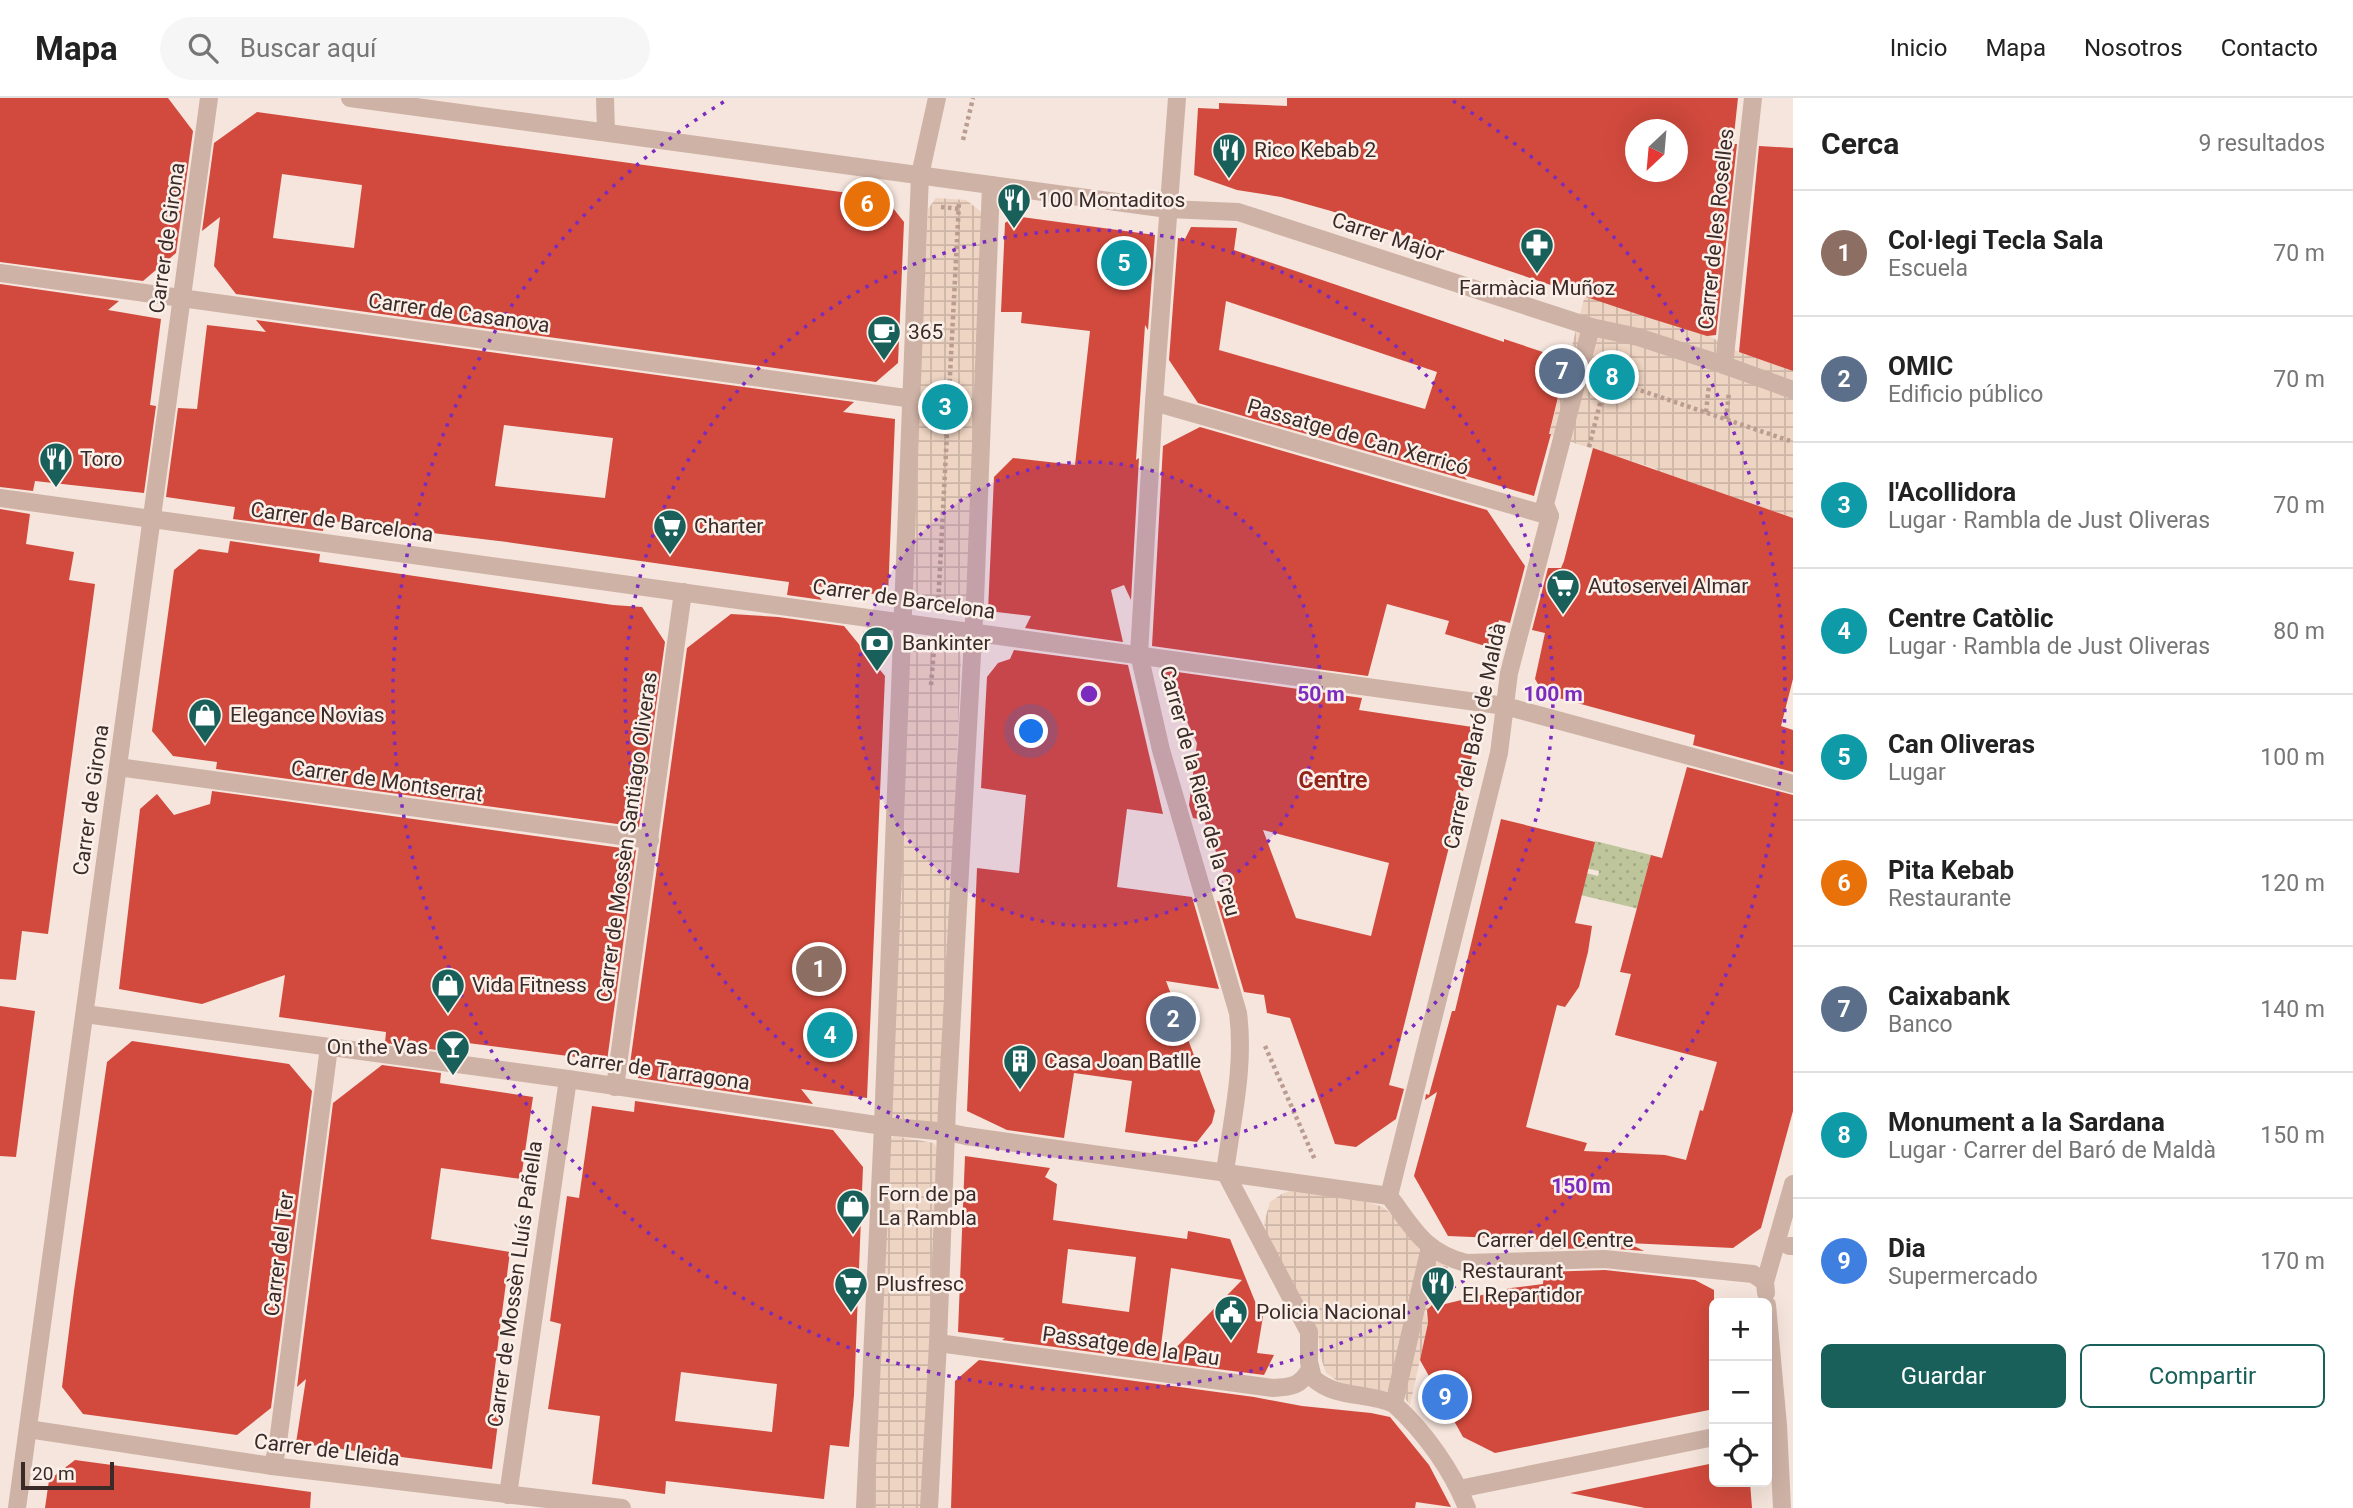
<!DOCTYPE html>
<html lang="es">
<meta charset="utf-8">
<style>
body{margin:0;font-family:Roboto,sans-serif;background:#f6f6f6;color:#222}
.controls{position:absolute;right:21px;bottom:21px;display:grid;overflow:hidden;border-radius:10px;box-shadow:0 7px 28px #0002}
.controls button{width:63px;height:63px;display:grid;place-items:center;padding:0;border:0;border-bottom:2px solid #e0e0e0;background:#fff;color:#222;font:35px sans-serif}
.compass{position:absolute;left:1625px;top:21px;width:63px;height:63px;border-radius:50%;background:#fff;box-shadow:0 7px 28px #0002;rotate:206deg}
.scale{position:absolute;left:21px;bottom:18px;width:93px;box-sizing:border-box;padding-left:7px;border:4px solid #3a2b28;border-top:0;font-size:19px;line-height:24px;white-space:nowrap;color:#3a2b28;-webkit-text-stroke:5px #fbf0e9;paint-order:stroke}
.you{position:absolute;left:1032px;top:634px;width:24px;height:24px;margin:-18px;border:5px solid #fff;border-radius:50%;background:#1a73e8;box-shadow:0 0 0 10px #1a73e833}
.badge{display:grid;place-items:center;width:46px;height:46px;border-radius:50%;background:#19605a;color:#fff;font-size:23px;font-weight:700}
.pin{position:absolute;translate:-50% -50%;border:4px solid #fff;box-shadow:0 2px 7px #0006}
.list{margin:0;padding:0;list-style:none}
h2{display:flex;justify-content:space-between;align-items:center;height:91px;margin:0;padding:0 28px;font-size:30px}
h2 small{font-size:23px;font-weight:400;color:#767676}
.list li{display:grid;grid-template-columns:46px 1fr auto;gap:21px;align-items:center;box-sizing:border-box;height:126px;padding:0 28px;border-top:2px solid #e0e0e0}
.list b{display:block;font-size:26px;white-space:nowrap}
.list p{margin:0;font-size:23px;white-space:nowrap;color:#767676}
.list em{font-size:23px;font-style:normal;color:#767676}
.actions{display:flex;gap:14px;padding:21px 28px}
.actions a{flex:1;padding:16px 0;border:2px solid #19605a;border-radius:10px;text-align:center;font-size:24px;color:#19605a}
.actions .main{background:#19605a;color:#fff}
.icon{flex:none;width:38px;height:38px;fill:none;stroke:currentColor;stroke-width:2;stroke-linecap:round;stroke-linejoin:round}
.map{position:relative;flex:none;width:1793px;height:1410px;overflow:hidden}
header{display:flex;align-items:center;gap:42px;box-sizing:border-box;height:98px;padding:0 35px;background:#fff;border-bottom:2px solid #e0e0e0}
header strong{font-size:33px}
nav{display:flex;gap:38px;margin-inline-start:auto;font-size:24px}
.search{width:490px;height:63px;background:#f6f6f6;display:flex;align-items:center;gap:18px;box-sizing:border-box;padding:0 24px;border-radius:38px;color:#767676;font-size:26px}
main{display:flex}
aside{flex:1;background:#fff}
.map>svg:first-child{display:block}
.green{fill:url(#green-dots)}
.plaza{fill:url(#plaza-grid)}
.building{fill:#d24a3d;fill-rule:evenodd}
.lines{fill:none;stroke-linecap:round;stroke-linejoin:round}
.path{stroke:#ba9c90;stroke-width:4.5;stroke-dasharray:3.5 3.5;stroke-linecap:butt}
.pedestrian{stroke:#ceb2a6;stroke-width:18}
.minor{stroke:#ceb2a6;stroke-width:18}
.tertiary{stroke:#ceb2a6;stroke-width:18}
.ring{fill:none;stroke:#7b2cbf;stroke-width:3.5;stroke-dasharray:3.5 7}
.labels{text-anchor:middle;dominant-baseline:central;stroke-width:5;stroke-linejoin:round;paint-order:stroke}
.poi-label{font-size:21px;fill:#3a2b28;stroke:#fbf0e9;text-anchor:start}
.street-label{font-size:21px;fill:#3a2b28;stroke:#fbf0e9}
.neighbourhood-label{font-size:23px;font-weight:bold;fill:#912319;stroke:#fbf0e9}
.centre{fill:#7b2cbf;stroke:#fbf0e9;stroke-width:3.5}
.ring-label{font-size:21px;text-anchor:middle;font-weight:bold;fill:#7b2cbf;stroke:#fbf0e9;stroke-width:5;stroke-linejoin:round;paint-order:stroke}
</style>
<header>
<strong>Mapa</strong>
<div class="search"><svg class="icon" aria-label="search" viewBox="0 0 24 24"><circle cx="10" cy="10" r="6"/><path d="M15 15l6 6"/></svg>Buscar aquí</div>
<nav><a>Inicio</a><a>Mapa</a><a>Nosotros</a><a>Contacto</a></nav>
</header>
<main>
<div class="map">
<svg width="1793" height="1410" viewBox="0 0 1793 1410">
<defs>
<pattern id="green-dots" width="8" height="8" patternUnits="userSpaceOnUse" patternTransform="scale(1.75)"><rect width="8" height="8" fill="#bec59a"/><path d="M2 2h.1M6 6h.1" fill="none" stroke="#a4a985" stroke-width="1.8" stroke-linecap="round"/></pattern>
<pattern id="plaza-grid" width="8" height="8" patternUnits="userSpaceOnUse" patternTransform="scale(1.75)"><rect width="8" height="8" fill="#eed4c2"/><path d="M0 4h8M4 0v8" fill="none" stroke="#cdb6a7"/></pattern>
</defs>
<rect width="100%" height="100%" fill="#f5e5dc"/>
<!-- green -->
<polygon class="green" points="1595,743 1651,757 1644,783 1648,813 1572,795 1578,773 1598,778 1599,773 1585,770"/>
<!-- plaza -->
<g class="plaza">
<polygon points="936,100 966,102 984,116 970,508 965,515 915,509 910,497 928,111"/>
<polygon points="1585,197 1646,219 1709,238 1739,254 1793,273 1793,420 1657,374 1657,371 1549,337"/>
<polygon points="921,541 951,545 960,553 961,563 942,1022 935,1025 893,1020 889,1014 909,555 912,548"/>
<polygon points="894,1038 934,1045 938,1051 922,1410 872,1410 888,1046"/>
<polygon points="1290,1093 1361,1102 1383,1109 1399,1123 1417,1149 1448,1169 1445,1206 1435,1204 1425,1214 1428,1225 1410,1307 1401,1295 1345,1288 1326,1275 1320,1257 1318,1233 1266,1134 1264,1125 1270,1104 1282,1096"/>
</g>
<!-- building -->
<g class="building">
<polygon points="0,0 168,0 193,33 176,155 143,183 0,164"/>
<path d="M1287,0H1738L1733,46H1737L1716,237L1707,238L1646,219L1331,113L1281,99L1237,92L1194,77L1198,10L1219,11V5L1287,8ZM1635,32H1677V74H1635Z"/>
<path d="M257,14L885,100L904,124L898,265L876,284L236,196L214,168L220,119L202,133L214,45ZM282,76L362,87L354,150L273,140Z"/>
<polygon points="1759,48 1793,50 1793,273 1739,254"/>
<polygon points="1014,118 1155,137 1148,232 1145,227 1136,362 1139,360 1131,502 1124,487 1111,492 1123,544 1025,530 1031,518 988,513 994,379 1013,360 1075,367 1090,233 1021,225 1022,214 1001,214 1005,125"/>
<path d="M1191,129L1237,130L1234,152L1504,244V241L1567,262L1549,336H1551L1534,398L1463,377L1467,382L1198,305L1169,262L1178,140L1185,141ZM1226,203L1437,274L1425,311L1219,252Z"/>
<polygon points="0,186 119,203 108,212 161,221 150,307 156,308 144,395 35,383 33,393 0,389"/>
<path d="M256,222L854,304L843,314L895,321L888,498L809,487L822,502L787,497L789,484L774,482L507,444L324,422L323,433L233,421L235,409L166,399L178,310L197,311L207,227L266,234ZM504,327L613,340L605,400L495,388Z"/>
<polygon points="1200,329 1487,412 1525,468 1510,525 1499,522 1492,550 1445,536 1449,523 1387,506 1368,578 1152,548 1163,348"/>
<polygon points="1593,350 1793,420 1793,581 1781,628 1793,632 1793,674 1693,647 1695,637 1544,596 1535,581 1545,535 1532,532 1548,470 1561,470 1564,463"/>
<polygon points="0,411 30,416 26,446 74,454 69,482 95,486 48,836 22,833 16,882 0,881"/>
<polygon points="230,443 320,456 319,464 613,507 642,509 665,544 639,729 216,671 217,664 173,658 152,633 174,472 199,451 228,455"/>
<polygon points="731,516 778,519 844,528 885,578 867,1000 801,991 813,1006 638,980 640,968 630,966 687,550"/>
<polygon points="1014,552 1128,567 1163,716 1127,711 1117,789 1192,799 1219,891 1166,883 1215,1013 1212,1025 1197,1044 1125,1034 1132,983 1074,975 1064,1040 1007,1032 967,1013 977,770 1019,775 1026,697 981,690 987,579 998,565 1010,561"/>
<path d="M1163,572L1362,600L1359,612L1479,630L1389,987L1404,991L1396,1021L1356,1049L1335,1046L1290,920L1267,915L1264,897L1244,894L1217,803L1235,805L1204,722L1193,720L1189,707L1197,645ZM1263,732L1389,765L1371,838L1296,820Z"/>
<polygon points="1687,669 1793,697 1793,1013 1761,1130 1733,1150 1628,1145 1644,1153 1605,1150 1545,1151 1546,1142 1448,1138 1414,1078 1437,994 1425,1002 1426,996 1429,997 1452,913 1455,913 1501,721 1595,744 1575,825 1592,828 1588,854 1579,889 1565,909 1557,907 1526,1029 1587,1045 1584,1053 1665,1057 1686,1062 1700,1012 1703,1013 1717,964 1615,937 1631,876 1620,874 1651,757 1662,760"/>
<polygon points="212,693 636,752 607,963 445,942 444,953 385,945 386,934 279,919 285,877 202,906 119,891 140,711 157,696 174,717 210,706"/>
<polygon points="0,908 35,913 16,1059 0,1058"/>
<polygon points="132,943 289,966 312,993 271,1310 237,1337 83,1316 62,1289 74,1193 107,964"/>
<polygon points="382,967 441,975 440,985 533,999 521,1081 441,1070 431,1141 510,1154 489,1315 499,1317 492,1371 296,1345 306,1281 297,1289 333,1005"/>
<path d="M635,1003L833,1032L863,1069L854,1297L849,1349L830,1347L824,1401L666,1383L665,1396L592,1386L600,1318L548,1311L561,1226L550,1223L567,1098L579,1100L592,1008L634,1014ZM681,1274L777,1286L772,1334L675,1323Z"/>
<path d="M965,1058L1050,1070L1045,1079L1057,1086L1053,1122L1187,1141L1188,1133L1230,1141L1258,1211L1264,1212L1257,1255L1274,1257L1264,1277L1162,1264L1242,1182L1171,1170L1159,1263L1002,1242L1005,1240L958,1234ZM1068,1151L1136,1159L1129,1214L1062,1205Z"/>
<polygon points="1605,1172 1695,1182 1714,1192 1714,1311 1495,1355 1463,1339 1420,1262 1428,1225 1427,1212 1435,1204 1445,1206 1511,1190 1543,1186 1544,1174"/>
<polygon points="979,1262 1254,1299 1302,1308 1371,1315 1390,1319 1429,1367 1451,1409 1416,1404 1415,1410 951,1410 955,1283"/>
<polygon points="75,1362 311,1394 310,1410 45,1410 49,1382"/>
<polygon points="1714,1365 1714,1384 1750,1384 1752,1410 1645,1410 1570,1395"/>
</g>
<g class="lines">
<!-- path -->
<g class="path">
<polyline points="963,42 973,0"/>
<polyline points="941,109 960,111"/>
<polyline points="1601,279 1793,344"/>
<polyline points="1706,314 1709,287"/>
<polyline points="1726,321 1729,294"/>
<polyline points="1589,349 1612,258"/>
<polyline points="938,508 959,104"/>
<polyline points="931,587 934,551"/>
<polyline points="1265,948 1315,1062"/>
</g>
<!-- pedestrian -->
<g class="pedestrian">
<polyline points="1724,267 1793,292"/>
<polyline points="1789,1148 1793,1148"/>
<polyline points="1394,1306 1430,1149"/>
<polyline points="865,1410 883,1028 920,77"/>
<polyline points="929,1410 938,1245 947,1008 975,503 991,87"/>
</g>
<!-- minor -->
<g class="minor">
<polyline points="605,0 606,34"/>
<path d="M1177,0L1154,304L1139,556L1161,652L1238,915C1245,968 1232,1021 1225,1074"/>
<polyline points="920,77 937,0"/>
<polyline points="991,87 1168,111 1238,114 1591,229 1638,239 1724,267 1753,0"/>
<polyline points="0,175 913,301"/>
<polyline points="1154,304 1550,418"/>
<polyline points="118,669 650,742"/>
<path d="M85,916L568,981L883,1028L947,1034L966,1038L1389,1098C1414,1131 1424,1154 1466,1165L1605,1161L1753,1176L1765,1184"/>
<polyline points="615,989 683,494"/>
<path d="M1225,1074L1309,1234V1264L1313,1280C1336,1301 1368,1294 1394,1306C1424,1333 1452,1372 1467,1410"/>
<polyline points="1389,1098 1499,655 1509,575 1550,418 1545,406 1591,229"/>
<polyline points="1766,1195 1765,1184 1793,1086"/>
<polyline points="1767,1207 1778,1327 1782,1410"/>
<path d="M938,1245L1273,1290C1291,1289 1301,1288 1310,1271"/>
<polyline points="28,1331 272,1368 622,1410"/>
<polyline points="272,1368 277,1352 329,949"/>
<polyline points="1459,1391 1714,1339"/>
<polyline points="508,1397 568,981"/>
<polyline points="17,1410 209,0"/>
</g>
<!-- tertiary -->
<g class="tertiary">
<polyline points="350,0 991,87"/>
<polyline points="0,400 1505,608 1793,686"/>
</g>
</g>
<!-- distance rings -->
<circle cx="1089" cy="596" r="232" fill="#7b2cbf" fill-opacity=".12"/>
<g class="ring">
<circle cx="1089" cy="596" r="232"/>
<circle cx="1089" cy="596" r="464"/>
<path d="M1453 3A696 696 0 1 1 725 3"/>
</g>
<!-- icons -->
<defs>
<g id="restaurant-pin" transform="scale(1.75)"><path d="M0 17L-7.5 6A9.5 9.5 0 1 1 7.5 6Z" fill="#19605a" stroke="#fbf0e9"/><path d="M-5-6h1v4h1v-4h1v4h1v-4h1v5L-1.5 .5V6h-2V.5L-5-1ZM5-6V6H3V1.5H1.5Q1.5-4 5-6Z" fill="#fff"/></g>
<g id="pharmacy-pin" transform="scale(1.75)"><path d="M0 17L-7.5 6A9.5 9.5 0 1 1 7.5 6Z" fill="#19605a" stroke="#fbf0e9"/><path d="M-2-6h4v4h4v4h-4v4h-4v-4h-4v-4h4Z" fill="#fff"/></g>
<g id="cafe-pin" transform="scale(1.75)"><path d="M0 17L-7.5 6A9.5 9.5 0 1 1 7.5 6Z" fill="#19605a" stroke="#fbf0e9"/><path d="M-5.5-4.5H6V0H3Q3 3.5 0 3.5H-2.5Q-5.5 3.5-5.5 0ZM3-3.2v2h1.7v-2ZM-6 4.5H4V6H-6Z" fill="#fff"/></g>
<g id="supermarket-pin" transform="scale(1.75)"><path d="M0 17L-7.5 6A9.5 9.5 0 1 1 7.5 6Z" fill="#19605a" stroke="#fbf0e9"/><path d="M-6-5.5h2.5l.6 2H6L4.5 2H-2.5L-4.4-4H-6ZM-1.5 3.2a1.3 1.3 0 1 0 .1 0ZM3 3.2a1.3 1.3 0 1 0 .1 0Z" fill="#fff"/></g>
<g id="bank-pin" transform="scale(1.75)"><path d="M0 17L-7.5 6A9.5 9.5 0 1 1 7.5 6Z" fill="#19605a" stroke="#fbf0e9"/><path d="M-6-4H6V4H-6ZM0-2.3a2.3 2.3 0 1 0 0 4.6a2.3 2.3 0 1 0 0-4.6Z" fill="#fff"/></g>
<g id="shop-pin" transform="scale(1.75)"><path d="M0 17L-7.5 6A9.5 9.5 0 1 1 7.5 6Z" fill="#19605a" stroke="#fbf0e9"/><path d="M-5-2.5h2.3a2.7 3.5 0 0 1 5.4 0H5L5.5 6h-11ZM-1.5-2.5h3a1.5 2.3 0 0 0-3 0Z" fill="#fff"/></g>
<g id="bar-pin" transform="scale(1.75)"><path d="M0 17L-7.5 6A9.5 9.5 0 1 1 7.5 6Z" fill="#19605a" stroke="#fbf0e9"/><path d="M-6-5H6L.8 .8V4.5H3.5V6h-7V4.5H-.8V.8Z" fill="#fff"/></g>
<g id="building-pin" transform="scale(1.75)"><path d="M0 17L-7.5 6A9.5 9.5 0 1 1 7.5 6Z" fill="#19605a" stroke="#fbf0e9"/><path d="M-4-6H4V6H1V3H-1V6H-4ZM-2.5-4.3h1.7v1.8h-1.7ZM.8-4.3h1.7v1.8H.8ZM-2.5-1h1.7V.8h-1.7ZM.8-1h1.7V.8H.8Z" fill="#fff"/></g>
<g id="civic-pin" transform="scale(1.75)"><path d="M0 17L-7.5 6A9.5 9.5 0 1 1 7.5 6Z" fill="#19605a" stroke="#fbf0e9"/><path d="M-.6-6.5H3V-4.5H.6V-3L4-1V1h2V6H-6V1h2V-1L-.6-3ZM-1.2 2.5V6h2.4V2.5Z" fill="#fff"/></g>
</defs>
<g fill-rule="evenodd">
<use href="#restaurant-pin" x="1229" y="52"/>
<use href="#restaurant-pin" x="1014" y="102"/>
<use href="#pharmacy-pin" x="1537" y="147"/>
<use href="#cafe-pin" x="884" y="234"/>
<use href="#restaurant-pin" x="56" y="361"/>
<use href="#supermarket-pin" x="670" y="428"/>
<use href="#supermarket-pin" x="1563" y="488"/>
<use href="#bank-pin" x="877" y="545"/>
<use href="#shop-pin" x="205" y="617"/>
<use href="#shop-pin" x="448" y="887"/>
<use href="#bar-pin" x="453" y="949"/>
<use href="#building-pin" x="1020" y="963"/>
<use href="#shop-pin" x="853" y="1108"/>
<use href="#restaurant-pin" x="1438" y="1185"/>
<use href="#supermarket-pin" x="851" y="1186"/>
<use href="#civic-pin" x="1231" y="1214"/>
</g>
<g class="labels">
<!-- poi labels -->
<g class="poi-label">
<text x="1254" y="52">Rico Kebab 2</text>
<text x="1038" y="102">100 Montaditos</text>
<text x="1537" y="190" text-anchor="middle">Farmàcia Muñoz</text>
<text x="908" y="234">365</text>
<text x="80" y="361">Toro</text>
<text x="694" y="428">Charter</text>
<text x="1588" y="488">Autoservei Almar</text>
<text x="902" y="545">Bankinter</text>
<text x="230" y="617">Elegance Novias</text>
<text x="472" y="887">Vida Fitness</text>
<text x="428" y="949" text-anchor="end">On the Vas</text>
<text x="1044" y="963">Casa Joan Batlle</text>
<text x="878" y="1096">Forn de pa<tspan x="878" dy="24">La Rambla</tspan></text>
<text x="1462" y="1173">Restaurant<tspan x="1462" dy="24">El Repartidor</tspan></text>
<text x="876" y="1186">Plusfresc</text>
<text x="1256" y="1214">Policia Nacional</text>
</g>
<!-- street labels -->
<g class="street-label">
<text transform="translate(1716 131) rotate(-84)">Carrer de les Roselles</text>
<text transform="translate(1388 139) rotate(18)">Carrer Major</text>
<text transform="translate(167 140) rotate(-82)">Carrer de Girona</text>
<text transform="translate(459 215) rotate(8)">Carrer de Casanova</text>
<text transform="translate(1358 339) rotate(16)">Passatge de Can Xerricó</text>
<text transform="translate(342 424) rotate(8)">Carrer de Barcelona</text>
<text transform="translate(904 501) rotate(8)">Carrer de Barcelona</text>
<text transform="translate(1475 638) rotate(-78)">Carrer del Baró de Maldà</text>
<text transform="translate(387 683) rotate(8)">Carrer de Montserrat</text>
<text transform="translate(1200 693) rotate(75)">Carrer de la Riera de la Creu</text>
<text transform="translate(91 702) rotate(-82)">Carrer de Girona</text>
<text transform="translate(627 739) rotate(-82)">Carrer de Mossèn Santiago Oliveras</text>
<text transform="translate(658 972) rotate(8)">Carrer de Tarragona</text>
<text x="1555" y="1142">Carrer del Centre</text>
<text transform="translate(279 1156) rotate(-83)">Carrer del Ter</text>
<text transform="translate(515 1186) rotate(-82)">Carrer de Mossèn Lluís Pañella</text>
<text transform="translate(1131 1248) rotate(8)">Passatge de la Pau</text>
<text transform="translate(327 1352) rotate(7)">Carrer de Lleida</text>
</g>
<!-- neighbourhood labels -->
<g class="neighbourhood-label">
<text x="1333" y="682">Centre</text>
</g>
</g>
<circle cx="1089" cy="596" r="10" class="centre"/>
<g class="ring-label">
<text x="1321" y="603">50 m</text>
<text x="1553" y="603">100 m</text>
<text x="1581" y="1095">150 m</text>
</g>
</svg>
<div class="controls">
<button>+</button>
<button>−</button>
<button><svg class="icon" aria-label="locate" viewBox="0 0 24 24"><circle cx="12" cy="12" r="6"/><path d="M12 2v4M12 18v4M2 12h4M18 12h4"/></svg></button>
</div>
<svg class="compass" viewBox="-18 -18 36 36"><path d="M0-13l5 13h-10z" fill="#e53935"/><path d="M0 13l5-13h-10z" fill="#767676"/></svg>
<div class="scale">20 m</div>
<div class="you"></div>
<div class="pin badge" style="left:819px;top:871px;background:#8d6e63">1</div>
<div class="pin badge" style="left:1173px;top:921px;background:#5c6f8a">2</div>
<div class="pin badge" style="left:945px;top:309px;background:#0f9aa8">3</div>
<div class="pin badge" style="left:830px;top:937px;background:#0f9aa8">4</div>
<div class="pin badge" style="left:1124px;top:165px;background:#0f9aa8">5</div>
<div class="pin badge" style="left:867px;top:106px;background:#e8710a">6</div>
<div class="pin badge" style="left:1562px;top:273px;background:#5c6f8a">7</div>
<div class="pin badge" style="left:1612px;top:279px;background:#0f9aa8">8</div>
<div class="pin badge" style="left:1445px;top:1299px;background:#3f7fe0">9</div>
</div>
<aside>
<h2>Cerca<small>9 resultados</small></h2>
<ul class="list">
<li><span class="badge" style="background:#8d6e63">1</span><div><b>Col·legi Tecla Sala</b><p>Escuela</p></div><em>70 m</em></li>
<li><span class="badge" style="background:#5c6f8a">2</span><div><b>OMIC</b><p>Edificio público</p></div><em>70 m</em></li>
<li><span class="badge" style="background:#0f9aa8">3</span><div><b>l'Acollidora</b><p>Lugar · Rambla de Just Oliveras</p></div><em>70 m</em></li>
<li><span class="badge" style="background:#0f9aa8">4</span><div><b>Centre Catòlic</b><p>Lugar · Rambla de Just Oliveras</p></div><em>80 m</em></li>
<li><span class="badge" style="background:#0f9aa8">5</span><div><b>Can Oliveras</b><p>Lugar</p></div><em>100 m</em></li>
<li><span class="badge" style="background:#e8710a">6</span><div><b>Pita Kebab</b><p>Restaurante</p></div><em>120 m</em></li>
<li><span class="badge" style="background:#5c6f8a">7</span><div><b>Caixabank</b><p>Banco</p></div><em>140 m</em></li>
<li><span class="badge" style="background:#0f9aa8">8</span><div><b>Monument a la Sardana</b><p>Lugar · Carrer del Baró de Maldà</p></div><em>150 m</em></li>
<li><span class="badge" style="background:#3f7fe0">9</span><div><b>Dia</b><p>Supermercado</p></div><em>170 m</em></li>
</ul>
<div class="actions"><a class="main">Guardar</a><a>Compartir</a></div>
</aside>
</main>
